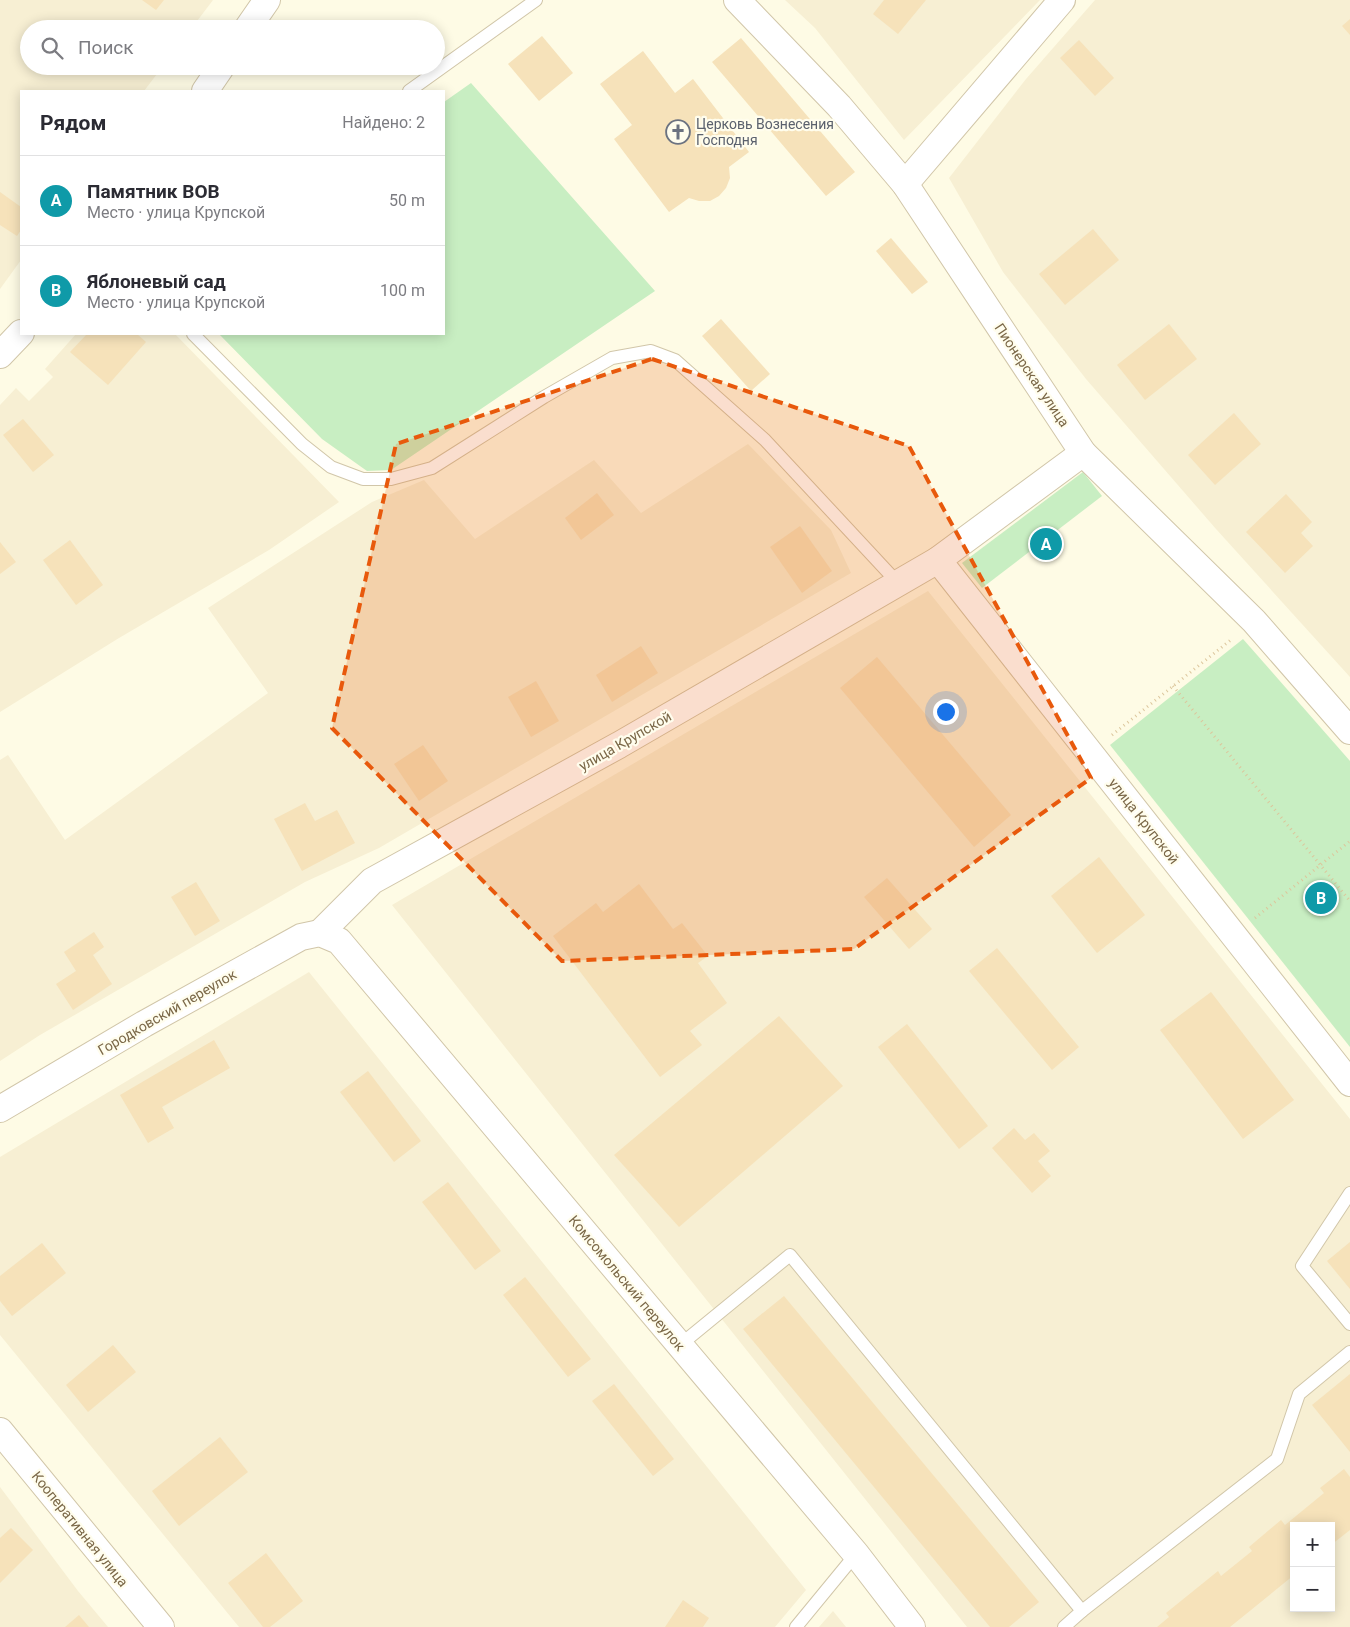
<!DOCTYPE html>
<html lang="ru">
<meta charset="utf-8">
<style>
body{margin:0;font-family:Roboto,sans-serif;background:#f7f7f7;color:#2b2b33}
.controls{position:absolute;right:15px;bottom:15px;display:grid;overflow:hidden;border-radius:0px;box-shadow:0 2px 12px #0003}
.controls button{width:45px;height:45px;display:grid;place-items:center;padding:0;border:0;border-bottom:1px solid #e1e1e2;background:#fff;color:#2b2b33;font:25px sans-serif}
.you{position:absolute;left:945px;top:711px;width:18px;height:18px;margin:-12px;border:4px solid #fff;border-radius:50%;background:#1a73e8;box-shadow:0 0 0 8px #1a73e833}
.badge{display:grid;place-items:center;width:32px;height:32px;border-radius:50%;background:#0b8043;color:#fff;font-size:16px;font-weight:700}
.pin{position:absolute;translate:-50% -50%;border:2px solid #fff;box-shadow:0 1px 5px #0006}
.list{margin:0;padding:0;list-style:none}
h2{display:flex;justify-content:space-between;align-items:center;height:65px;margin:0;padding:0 20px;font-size:21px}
h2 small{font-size:16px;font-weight:400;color:#7c7c81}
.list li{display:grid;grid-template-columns:32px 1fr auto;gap:15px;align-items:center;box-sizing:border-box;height:90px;padding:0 20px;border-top:1px solid #e1e1e2}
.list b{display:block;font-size:19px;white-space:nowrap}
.list p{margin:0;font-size:16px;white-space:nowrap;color:#7c7c81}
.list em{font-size:16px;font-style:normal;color:#7c7c81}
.icon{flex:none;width:28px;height:28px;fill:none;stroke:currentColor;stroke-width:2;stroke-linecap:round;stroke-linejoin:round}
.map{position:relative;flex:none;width:1350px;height:1627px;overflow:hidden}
.search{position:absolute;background:#fff;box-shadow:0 2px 12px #0003;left:20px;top:20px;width:425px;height:55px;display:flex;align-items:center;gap:12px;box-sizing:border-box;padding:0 18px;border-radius:28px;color:#7c7c81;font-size:19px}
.panel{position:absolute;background:#fff;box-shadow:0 2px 12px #0003;left:20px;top:90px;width:425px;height:245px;border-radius:0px}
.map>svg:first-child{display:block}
.residential{fill:#f7efd3;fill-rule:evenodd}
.green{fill:#c8eec2}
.building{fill:#f6e2ba}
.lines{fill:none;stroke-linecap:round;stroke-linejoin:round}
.service-casing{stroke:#d1c6a9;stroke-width:14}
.minor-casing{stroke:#d1c6a9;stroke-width:28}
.path{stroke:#dcc69c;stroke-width:3;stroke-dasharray:1 4;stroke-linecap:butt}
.service{stroke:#fff;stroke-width:12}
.minor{stroke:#fff;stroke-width:26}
.marked{fill:#e8590c;fill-opacity:0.2;stroke:#e8590c;stroke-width:4;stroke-dasharray:10 6;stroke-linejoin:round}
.labels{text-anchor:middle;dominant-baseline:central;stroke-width:4.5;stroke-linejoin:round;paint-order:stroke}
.worship-label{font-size:14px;fill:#5b616d;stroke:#fffded;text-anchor:start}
.street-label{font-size:14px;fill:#7a6747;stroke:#fffded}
</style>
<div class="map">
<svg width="1350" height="1627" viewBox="0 0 1350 1627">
<rect width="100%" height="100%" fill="#fefbe5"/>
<!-- residential -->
<g class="residential">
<polygon points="0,0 213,0 191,29 29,29 29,66 163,66 144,91 21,91 21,260 0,289"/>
<polygon points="785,0 1040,0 904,140 815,28"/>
<polygon points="1095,0 1350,0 1350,677 1216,529 1086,379 1003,272 949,178 1026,79"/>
<polygon points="76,334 175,334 339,502 269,550 119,638 0,712 0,405 16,388 29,401 53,377 45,369"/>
<polygon points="748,444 831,530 851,573 379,848 305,882 40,1035 0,1061 0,760 8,755 65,840 268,693 208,608 372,502 424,480 475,539 594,460 641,513"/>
<path d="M928,591L1350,1119V1627H967L392,905ZM1294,1526H1331V1608H1294Z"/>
<polygon points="309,972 806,1590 775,1627 239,1627 0,1335 0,1157"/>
<polygon points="0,1487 78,1591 108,1627 0,1627"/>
<polygon points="833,1611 846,1627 819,1627"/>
</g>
<!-- green -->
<g class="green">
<polygon points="471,83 655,291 391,470 367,471 322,439 219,334 444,334 444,102"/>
<polygon points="1083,472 1102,496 982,588 962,563"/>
<polygon points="1243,639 1350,761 1350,1047 1110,745"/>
</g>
<!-- building -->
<g class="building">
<polygon points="142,0 164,0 156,10"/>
<polygon points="884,0 926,0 898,34 873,14"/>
<polygon points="1350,19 1350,35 1342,26"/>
<polygon points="542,36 573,73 539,101 508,64"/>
<polygon points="741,38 855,172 826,196 712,62"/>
<polygon points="1079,40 1114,78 1095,96 1060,58"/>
<polygon points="643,51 675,93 693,79 749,152 729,167 730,178 726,188 719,196 710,201 699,201 689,198 669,212 614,139 632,125 600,84"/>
<polygon points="0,192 21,207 21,230 17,236 0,225"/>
<polygon points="1093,229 1119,260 1065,305 1039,274"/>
<polygon points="891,238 928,282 912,294 876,251"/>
<polygon points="721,319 770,374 751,391 702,336"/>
<polygon points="1169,324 1197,359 1145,400 1117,365"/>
<polygon points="87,334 137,334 146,342 108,385 70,352"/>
<polygon points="1234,413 1261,444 1215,485 1188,455"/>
<polygon points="23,419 54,455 33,472 3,435"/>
<polygon points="597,493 614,515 581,540 565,518"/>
<polygon points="1286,494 1312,522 1301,533 1313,546 1285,573 1246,532"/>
<polygon points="800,526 832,571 802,593 770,547"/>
<polygon points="70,540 103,585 76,605 43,560"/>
<polygon points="0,542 16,562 0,574"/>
<polygon points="641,646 658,673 612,702 596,675"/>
<polygon points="877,657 1011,815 974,847 840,688"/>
<polygon points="536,681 559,721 531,737 508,697"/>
<polygon points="423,745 448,781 419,801 394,764"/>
<polygon points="305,803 315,821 337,810 355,843 302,871 274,819"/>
<polygon points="1099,857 1145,915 1097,953 1051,896"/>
<polygon points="887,878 932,929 909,949 864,897"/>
<polygon points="196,882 220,921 195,936 171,897"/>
<polygon points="639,884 673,929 682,923 708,956 698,963 727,1003 690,1031 702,1045 660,1077 553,936 596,903 603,912"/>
<polygon points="94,932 104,947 93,955 112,984 73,1010 56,984 76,971 64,952"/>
<polygon points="997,948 1079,1047 1052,1070 969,971"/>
<polygon points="1211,992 1294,1100 1243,1139 1160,1030"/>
<polygon points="779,1016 843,1086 679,1227 614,1155"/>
<polygon points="907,1024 988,1126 959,1149 878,1047"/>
<polygon points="214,1040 230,1068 162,1107 174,1128 148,1143 120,1095"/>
<polygon points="368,1071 421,1141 394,1162 340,1092"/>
<polygon points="1014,1128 1025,1140 1034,1133 1050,1151 1038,1161 1051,1176 1032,1193 992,1148"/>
<polygon points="448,1182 501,1251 475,1270 422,1202"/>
<polygon points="1350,1242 1350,1289 1327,1261"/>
<polygon points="42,1243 66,1273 12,1316 0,1301 0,1276"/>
<polygon points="525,1277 591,1359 568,1377 503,1295"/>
<polygon points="784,1296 1039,1602 1009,1627 990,1627 743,1329"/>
<polygon points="113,1345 136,1372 88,1412 66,1385"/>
<polygon points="1350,1374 1350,1452 1312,1405"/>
<polygon points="614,1384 674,1459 653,1476 592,1401"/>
<polygon points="220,1437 248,1472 179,1526 152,1491"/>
<polygon points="1344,1469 1350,1477 1350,1530 1331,1545 1331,1526 1294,1526 1294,1575 1230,1627 1157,1627 1169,1617 1166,1613 1218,1571 1221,1576 1252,1551 1249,1547 1281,1520 1285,1525 1324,1493 1320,1488"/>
<polygon points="11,1528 33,1550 0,1583 0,1538"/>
<polygon points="266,1553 303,1601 270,1627 263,1627 228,1583"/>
<polygon points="683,1600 709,1618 703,1627 665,1627"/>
<polygon points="79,1615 89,1627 65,1627"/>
</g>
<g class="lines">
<!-- service casing -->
<g class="service-casing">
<g id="service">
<polyline points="409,91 536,0"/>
<polyline points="193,334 302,444 331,467 363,479 391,479 432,468 544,397 612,358 651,351 675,360 765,440 898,583"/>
<polyline points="1350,1193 1302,1266 1350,1324"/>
<polyline points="680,1345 790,1255 1082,1611"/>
<polyline points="796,1627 856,1554"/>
<polyline points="1064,1627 1082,1611 1277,1459 1299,1394 1350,1352"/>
</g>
</g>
<!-- minor casing -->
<g class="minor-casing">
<g id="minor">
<polyline points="737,0 839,106 905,184 1083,453 1254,621 1350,731"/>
<polyline points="247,29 267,0"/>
<polyline points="205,91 222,66"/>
<polyline points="905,184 1062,0"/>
<polyline points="0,355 21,333"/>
<polyline points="938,560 1350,1083"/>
<polyline points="320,933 372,881 619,745 938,560 1083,453"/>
<polyline points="0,1109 144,1024 301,937 320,933 339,941 856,1554 912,1627"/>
<polyline points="0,1431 161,1627"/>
</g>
</g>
<!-- path -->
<g class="path">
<polyline points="1173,686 1350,901"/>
<polyline points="1112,735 1232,639"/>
<polyline points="1255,918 1350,841"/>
</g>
<!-- service -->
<use href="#service" class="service"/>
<!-- minor -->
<use href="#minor" class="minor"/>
</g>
<!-- marked area -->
<path class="marked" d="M652,359L909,446L1091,778L854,949L562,961L332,728L396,444Z"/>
<!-- icons -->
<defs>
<g id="church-ring" transform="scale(1.25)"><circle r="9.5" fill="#fffded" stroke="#6b7280" stroke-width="1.5"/><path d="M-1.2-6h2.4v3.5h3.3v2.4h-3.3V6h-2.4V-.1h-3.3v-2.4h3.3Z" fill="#6b7280"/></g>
</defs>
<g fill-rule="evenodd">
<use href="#church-ring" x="678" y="132"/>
</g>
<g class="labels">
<!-- worship labels -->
<g class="worship-label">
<text x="696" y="124">Церковь Вознесения<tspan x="696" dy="16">Господня</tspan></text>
</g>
<!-- street labels -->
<g class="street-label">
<text transform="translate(1032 375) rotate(56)">Пионерская улица</text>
<text transform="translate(625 741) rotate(-30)">улица Крупской</text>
<text transform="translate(1144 821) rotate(52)">улица Крупской</text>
<text transform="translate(167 1012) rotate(-30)">Городковский переулок</text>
<text transform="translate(627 1283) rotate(50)">Комсомольский переулок</text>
<text transform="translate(80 1529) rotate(51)">Кооперативная улица</text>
</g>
</g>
</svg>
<div class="controls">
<button>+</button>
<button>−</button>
</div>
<div class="you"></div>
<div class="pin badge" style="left:1046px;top:544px;background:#0f9aa8">A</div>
<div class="pin badge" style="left:1321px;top:898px;background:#0f9aa8">B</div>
<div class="search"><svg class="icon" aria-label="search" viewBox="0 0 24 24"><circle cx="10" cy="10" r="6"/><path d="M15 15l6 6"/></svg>Поиск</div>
<section class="panel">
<h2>Рядом<small>Найдено: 2</small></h2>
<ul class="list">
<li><span class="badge" style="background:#0f9aa8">A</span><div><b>Памятник ВОВ</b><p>Место · улица Крупской</p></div><em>50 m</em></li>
<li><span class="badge" style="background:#0f9aa8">B</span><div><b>Яблоневый сад</b><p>Место · улица Крупской</p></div><em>100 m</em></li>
</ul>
</section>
</div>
